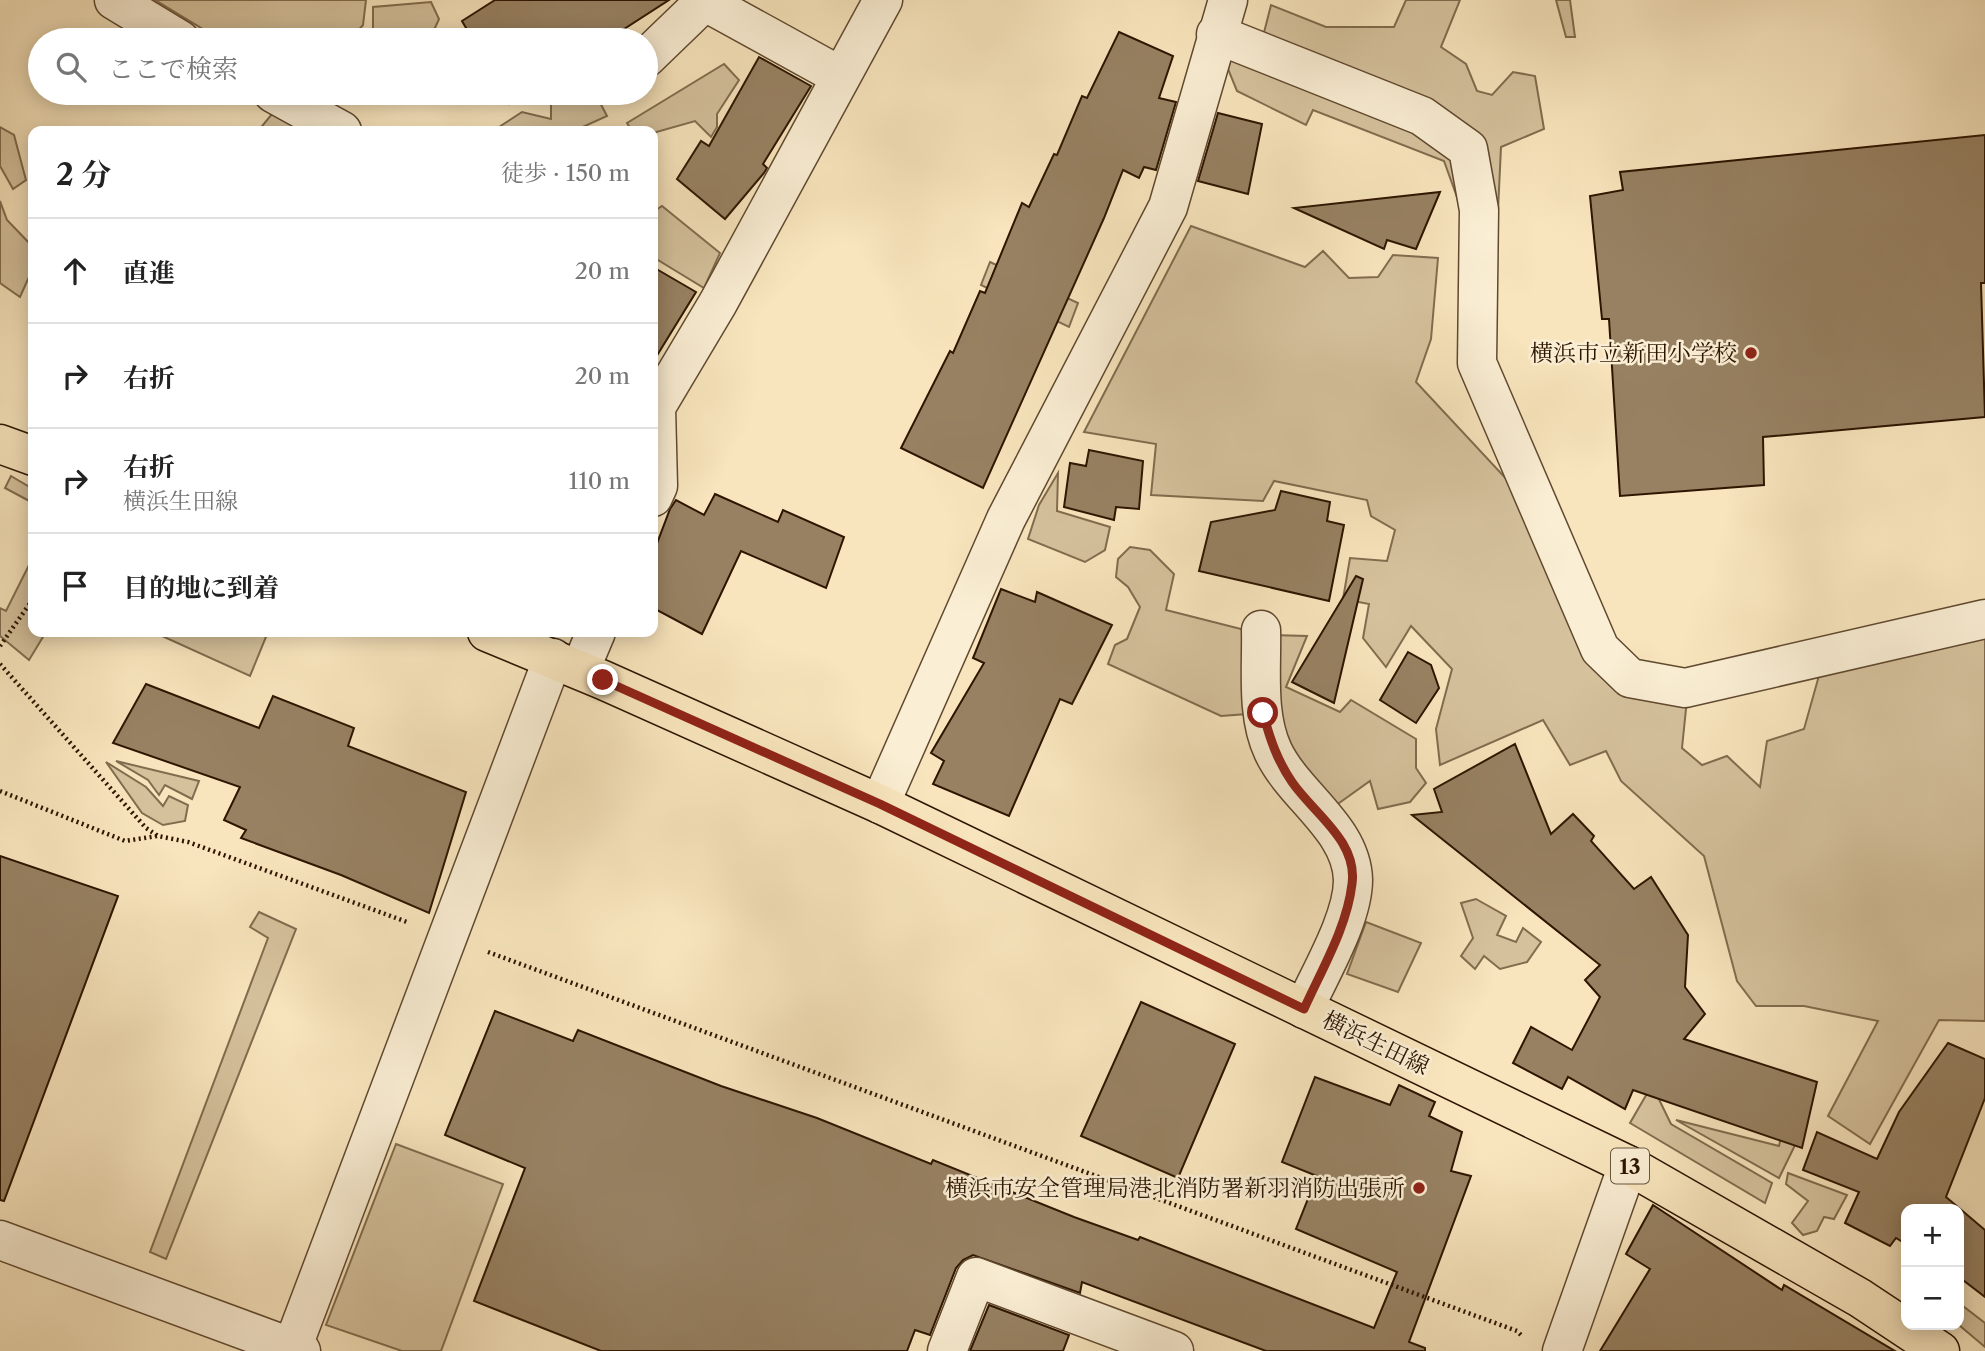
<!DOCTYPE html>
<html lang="ja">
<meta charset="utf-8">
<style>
body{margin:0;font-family:"Libre Caslon Text","Noto Serif JP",serif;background:#f6f6f6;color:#222}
.controls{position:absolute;right:21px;bottom:21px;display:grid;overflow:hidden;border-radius:14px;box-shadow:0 4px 18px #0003}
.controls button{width:63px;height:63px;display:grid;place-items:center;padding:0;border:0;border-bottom:2px solid #e0e0e0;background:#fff;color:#222;font:35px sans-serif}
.stop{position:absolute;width:21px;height:21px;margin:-16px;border:5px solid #8f2418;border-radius:50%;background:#fff}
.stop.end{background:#8f2418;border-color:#fff;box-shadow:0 2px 7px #0008}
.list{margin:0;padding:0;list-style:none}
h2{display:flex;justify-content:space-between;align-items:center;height:91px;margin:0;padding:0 28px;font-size:30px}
h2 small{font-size:23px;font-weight:400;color:#767676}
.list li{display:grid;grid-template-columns:46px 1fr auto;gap:21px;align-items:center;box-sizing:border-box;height:105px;padding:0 28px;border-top:2px solid #e0e0e0}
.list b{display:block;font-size:26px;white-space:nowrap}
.list p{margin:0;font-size:23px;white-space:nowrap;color:#767676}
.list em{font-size:23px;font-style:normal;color:#767676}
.icon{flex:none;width:38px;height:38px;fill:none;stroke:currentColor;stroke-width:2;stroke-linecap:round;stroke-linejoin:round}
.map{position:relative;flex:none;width:1985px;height:1351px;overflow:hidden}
.search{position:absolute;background:#fff;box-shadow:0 4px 18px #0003;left:28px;top:28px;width:630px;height:77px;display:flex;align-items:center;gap:18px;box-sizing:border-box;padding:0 24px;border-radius:38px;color:#767676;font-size:26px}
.panel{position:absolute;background:#fff;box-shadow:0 4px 18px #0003;left:28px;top:126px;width:630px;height:511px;border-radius:14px}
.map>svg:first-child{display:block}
.green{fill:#d5c29d;stroke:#816c4e;stroke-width:2}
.building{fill:#978162;stroke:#2d1500;stroke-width:2}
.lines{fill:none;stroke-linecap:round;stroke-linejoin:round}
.minor-casing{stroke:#60492f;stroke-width:41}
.major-casing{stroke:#2d1500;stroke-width:41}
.path{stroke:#2d1500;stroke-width:4.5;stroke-dasharray:2 3.5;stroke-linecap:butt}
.minor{stroke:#faeed4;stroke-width:38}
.major{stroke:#f8e5bd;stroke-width:38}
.route{stroke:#8f2418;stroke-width:9}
.poi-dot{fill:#8f2418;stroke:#faeed4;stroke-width:2.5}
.labels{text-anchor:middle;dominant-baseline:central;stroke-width:5;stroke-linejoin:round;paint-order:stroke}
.shield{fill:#faeed4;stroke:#6a5640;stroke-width:2}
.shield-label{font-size:21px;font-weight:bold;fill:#2d1500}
.poi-label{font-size:23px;fill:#2d1500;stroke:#faeed4;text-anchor:end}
.street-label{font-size:23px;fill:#2d1500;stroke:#faeed4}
</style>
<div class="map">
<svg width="1985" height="1351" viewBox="0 0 1985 1351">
<rect width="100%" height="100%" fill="#f8e5bd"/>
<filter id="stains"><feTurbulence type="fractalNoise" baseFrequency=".00286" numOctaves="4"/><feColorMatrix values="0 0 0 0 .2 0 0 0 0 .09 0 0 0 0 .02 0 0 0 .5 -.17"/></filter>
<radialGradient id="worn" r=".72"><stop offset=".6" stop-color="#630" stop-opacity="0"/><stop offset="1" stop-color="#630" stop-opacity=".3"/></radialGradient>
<!-- green -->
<g class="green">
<polygon points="155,0 366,0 363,25 350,40 221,40"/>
<polygon points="1406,0 1460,0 1441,47 1466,64 1477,91 1492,95 1513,72 1535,76 1544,129 1501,147 1497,232 1462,211 1444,161 1313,110 1306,125 1237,91 1228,69 1232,52 1257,60 1271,5 1326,27 1394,27"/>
<polygon points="1556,0 1570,0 1575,37 1566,37"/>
<path d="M431,2L439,19C436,26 433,34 427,38C414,46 385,41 373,33V7Z"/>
<polygon points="724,64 739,80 717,114 717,127 711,137 695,121 653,133 632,131 627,123"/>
<polygon points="551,93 595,93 607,116 574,131 493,131 522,112 551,119"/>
<polygon points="276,109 313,131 258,131"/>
<polygon points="0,127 14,135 26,180 13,189 0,166"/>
<polygon points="0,201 7,220 33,247 33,268 20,297 0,283"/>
<polygon points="662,206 720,253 704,288 653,257 653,212"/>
<polygon points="1191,226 1305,267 1323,251 1349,278 1378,277 1393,255 1438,258 1431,339 1416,382 1525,499 1591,654 1687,699 1682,748 1702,765 1727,756 1760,787 1767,741 1804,729 1820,672 1985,630 1985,1021 1939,1020 1870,1144 1828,1116 1878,1021 1804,1006 1756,1006 1737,981 1704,856 1621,781 1606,751 1570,765 1543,720 1440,765 1436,729 1452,669 1411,626 1386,667 1363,638 1369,604 1343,599 1350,558 1387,561 1395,530 1371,516 1367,500 1274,481 1263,501 1151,495 1156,444 1084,432"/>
<polygon points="990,262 1078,303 1069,327 981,285"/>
<polygon points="1058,473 1057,511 1110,527 1105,550 1085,562 1028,539 1039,505"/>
<polygon points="11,476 33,489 33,503 5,488"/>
<polygon points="1130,547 1150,550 1174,574 1166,610 1249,631 1247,714 1221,716 1108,664 1115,645 1127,639 1140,607 1128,587 1116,577 1118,559"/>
<polygon points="33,557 33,632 46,632 29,660 0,636 0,608 6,611"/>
<polygon points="164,632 268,632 250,676 162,636"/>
<polygon points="1271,635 1307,636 1286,687 1340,712 1351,700 1416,739 1416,768 1426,783 1410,802 1378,809 1370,781 1335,806 1300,766 1274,718"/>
<polygon points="116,761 199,781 192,799 165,785 159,795 148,780"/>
<polygon points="106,762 146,787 163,806 169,796 188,805 185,821 163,825 142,813"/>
<polygon points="1476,899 1506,916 1497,935 1516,942 1523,928 1541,942 1527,962 1500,969 1484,956 1475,969 1461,956 1473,938 1461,903"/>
<polygon points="259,912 296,929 166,1259 150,1252 268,938 250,927"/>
<polygon points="1366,922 1421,943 1398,992 1347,974"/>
<polygon points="1652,1085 1671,1124 1772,1183 1765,1203 1630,1123"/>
<polygon points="1676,1120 1779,1146 1782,1132 1798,1139 1779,1178"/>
<polygon points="396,1144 503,1184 441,1351 402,1351 326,1325"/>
<polygon points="1788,1173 1847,1195 1834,1219 1824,1217 1817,1231 1803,1235 1792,1223 1808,1201 1786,1184"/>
<polygon points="1959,1303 1985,1323 1985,1347 1959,1325"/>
</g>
<!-- building -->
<g class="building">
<polygon points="495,0 669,0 607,40 473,40 462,21"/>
<polygon points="1119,32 1173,56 1159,98 1176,102 1156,170 1144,167 1139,178 1123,170 1104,218 983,488 901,448 950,351 953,353 980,291 985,293 1022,203 1029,207 1054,154 1057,155 1082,96 1087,98"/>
<polygon points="759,57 811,86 763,164 767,168 764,173 725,219 677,179 701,141 709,146"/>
<polygon points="503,93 527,93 509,104"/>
<polygon points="1218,113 1262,124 1248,194 1198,181"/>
<polygon points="1985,135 1985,283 1981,283 1985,417 1763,437 1764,485 1620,496 1609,319 1602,319 1590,196 1623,190 1620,172"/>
<polygon points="1440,192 1416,249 1387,240 1384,249 1294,208"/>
<polygon points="653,267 696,292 653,362"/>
<polygon points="1089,450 1143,461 1139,509 1116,507 1114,520 1064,507 1070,463 1086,466"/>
<polygon points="1281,491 1330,502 1327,521 1344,525 1329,601 1199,571 1211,522 1275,510"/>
<polygon points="715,494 778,522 783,510 844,537 826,588 741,551 702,634 653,608 653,554 670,509 676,500 704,515"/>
<polygon points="1356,576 1363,579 1334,703 1292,682"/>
<polygon points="1001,589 1035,602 1037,592 1112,625 1072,704 1060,699 1009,816 933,784 944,761 931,753 984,663 973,658"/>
<polygon points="1408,652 1431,665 1439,688 1416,723 1380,700"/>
<polygon points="146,684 259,728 273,696 354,728 348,746 466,792 429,913 341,875 241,838 246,830 224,820 240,787 113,743"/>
<polygon points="1515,744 1551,834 1573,814 1594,836 1591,841 1634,889 1651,877 1688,935 1685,987 1705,1014 1684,1039 1817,1082 1802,1148 1633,1090 1625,1109 1568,1077 1562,1089 1513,1063 1531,1027 1572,1050 1600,997 1585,980 1600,965 1412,815 1442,812 1434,789"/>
<polygon points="0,856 118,896 4,1201 0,1200"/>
<polygon points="1141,1002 1235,1044 1178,1178 1081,1136"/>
<polygon points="495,1011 573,1041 578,1030 721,1086 817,1118 931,1164 933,1160 1074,1217 1138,1240 1140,1237 1374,1328 1397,1272 1296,1229 1317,1176 1282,1162 1315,1077 1390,1105 1399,1085 1435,1102 1429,1116 1462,1132 1451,1171 1471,1176 1409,1342 1425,1348 1425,1351 1266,1351 1082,1282 1080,1293 973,1255 963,1260 956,1268 930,1335 915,1330 907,1351 601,1351 474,1301 525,1168 445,1135"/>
<polygon points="1948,1043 1985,1059 1985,1098 1946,1197 1985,1230 1985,1297 1959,1277 1959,1209 1906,1209 1906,1244 1896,1238 1890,1246 1845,1223 1859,1192 1803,1170 1817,1132 1877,1159 1899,1112"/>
<polygon points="1653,1205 1782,1290 1784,1285 1895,1351 1600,1351 1650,1269 1626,1254"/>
<polygon points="989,1305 1069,1335 1063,1351 970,1351"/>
</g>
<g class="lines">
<!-- minor casing -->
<g class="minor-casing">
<g id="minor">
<polyline points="114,0 180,40"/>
<polyline points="702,0 840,76"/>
<polyline points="1216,34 1422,116 1468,149 1479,210 1477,363 1600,649 1630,678 1685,688 1985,619"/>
<polyline points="646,58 704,2"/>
<polyline points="273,93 342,131"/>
<polyline points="653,497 658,486 656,407 718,303 883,0"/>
<path d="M1261,630C1262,669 1256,715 1273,751C1294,796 1352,828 1353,880C1353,919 1320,973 1304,1009"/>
<polyline points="580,670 596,632"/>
<polyline points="880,804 1006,519 1168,207 1228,0"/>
<polyline points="0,1240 301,1351"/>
<polyline points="291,1351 553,658"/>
<polyline points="947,1351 976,1277 1174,1351"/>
<polyline points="1562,1351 1628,1165"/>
</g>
</g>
<!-- major casing -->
<g class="major-casing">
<g id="major">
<polyline points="0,444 33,456"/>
<polyline points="487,632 603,680 880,804 1628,1165 1860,1298 1940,1351"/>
</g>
</g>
<!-- path -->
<g class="path">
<polyline points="0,646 33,599"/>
<polyline points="0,664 146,828 158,836 188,842 407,922"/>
<polyline points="0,791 125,841 157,836"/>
<polyline points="488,952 1517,1331 1522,1336"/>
</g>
<!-- minor -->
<use href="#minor" class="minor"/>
<!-- major -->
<use href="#major" class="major"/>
</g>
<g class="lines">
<!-- route -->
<path class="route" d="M603,680L880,804L1304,1009C1322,969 1347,927 1352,884C1358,841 1314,814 1292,782C1277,760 1270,739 1263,713"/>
</g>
<!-- markers -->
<g class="poi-dot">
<circle cx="1751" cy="353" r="7"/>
<circle cx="1419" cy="1188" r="7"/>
</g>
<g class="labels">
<!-- shield labels -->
<rect class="shield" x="1611" y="1148.5" width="38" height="35" rx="5"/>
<g class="shield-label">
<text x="1630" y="1166">13</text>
</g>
<!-- poi labels -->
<g class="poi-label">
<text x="1737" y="353">横浜市立新田小学校</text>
<text x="1405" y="1188">横浜市安全管理局港北消防署新羽消防出張所</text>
</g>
<!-- street labels -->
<g class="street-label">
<text transform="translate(1376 1043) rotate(26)">横浜生田線</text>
</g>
</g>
<rect width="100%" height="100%" filter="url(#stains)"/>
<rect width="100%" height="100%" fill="url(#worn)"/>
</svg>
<div class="controls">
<button>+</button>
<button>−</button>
</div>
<div class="stop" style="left:1263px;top:713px"></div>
<div class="stop end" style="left:603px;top:680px"></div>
<div class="search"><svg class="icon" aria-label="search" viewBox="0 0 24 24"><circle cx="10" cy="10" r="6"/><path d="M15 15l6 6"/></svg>ここで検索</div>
<section class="panel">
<h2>2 分<small>徒歩 · 150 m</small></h2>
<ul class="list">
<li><svg class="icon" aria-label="ahead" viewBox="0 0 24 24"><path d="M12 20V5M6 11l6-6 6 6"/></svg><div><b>直進</b></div><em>20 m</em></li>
<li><svg class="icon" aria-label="right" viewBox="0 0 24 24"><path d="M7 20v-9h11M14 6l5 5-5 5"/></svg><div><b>右折</b></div><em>20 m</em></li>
<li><svg class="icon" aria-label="right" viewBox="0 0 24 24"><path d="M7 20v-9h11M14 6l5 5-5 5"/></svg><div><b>右折</b><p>横浜生田線</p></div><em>110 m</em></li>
<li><svg class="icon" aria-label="arrive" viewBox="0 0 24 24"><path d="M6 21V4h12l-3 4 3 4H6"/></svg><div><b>目的地に到着</b></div></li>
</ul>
</section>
</div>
